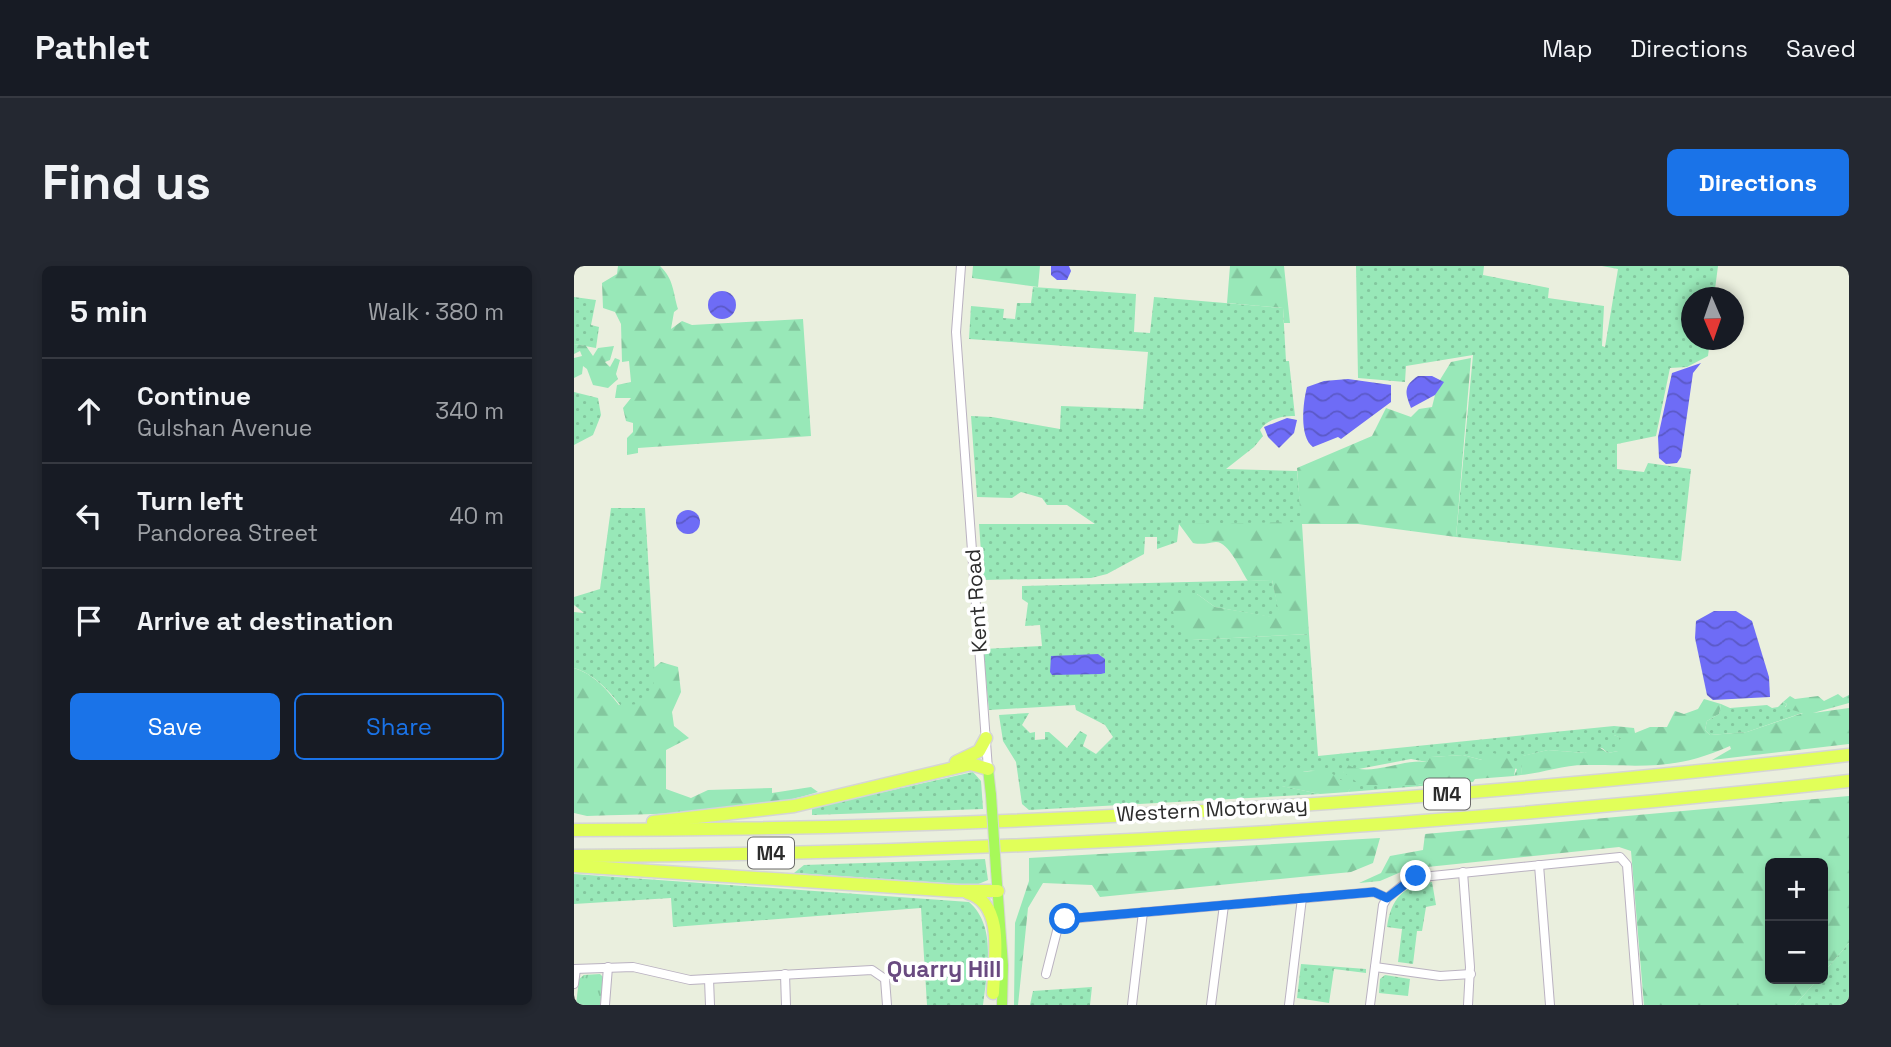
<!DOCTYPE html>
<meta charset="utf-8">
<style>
body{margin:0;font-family:"Space Grotesk",sans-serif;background:#242831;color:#f1f3f6}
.controls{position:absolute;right:21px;bottom:21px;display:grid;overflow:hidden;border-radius:10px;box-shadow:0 4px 10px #0003}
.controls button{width:63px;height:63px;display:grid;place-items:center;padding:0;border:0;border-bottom:2px solid #363941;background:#171b24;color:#f1f3f6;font:35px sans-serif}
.compass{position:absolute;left:1107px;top:21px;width:63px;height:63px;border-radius:50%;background:#171b24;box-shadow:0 4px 10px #0003;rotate:178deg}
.stop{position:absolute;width:21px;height:21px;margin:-16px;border:5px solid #1a73e8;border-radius:50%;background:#fff}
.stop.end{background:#1a73e8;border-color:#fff;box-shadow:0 2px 7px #0008}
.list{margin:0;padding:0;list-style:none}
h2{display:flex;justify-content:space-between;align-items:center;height:91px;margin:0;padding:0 28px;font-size:30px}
h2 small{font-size:23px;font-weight:400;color:#9ea1a6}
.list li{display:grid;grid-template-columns:46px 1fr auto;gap:21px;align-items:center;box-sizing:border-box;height:105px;padding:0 28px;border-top:2px solid #363941}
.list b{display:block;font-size:26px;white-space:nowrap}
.list p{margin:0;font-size:23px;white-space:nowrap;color:#9ea1a6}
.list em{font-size:23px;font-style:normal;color:#9ea1a6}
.actions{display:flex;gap:14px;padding:21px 28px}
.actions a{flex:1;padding:16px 0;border:2px solid #1a73e8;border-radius:10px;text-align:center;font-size:24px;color:#1a73e8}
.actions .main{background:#1a73e8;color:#fff}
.icon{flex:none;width:38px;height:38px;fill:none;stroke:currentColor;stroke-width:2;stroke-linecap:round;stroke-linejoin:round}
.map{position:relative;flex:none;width:1275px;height:739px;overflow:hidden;border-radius:10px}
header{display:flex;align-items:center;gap:42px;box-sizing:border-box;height:98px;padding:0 35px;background:#171b24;border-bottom:2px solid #363941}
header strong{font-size:33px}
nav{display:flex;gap:38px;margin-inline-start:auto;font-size:24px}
.intro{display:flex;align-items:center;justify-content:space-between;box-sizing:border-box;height:168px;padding:0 42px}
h1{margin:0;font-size:49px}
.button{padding:18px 32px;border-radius:10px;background:#1a73e8;color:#fff;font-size:24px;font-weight:700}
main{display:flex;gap:42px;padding:0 42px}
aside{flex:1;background:#171b24;border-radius:10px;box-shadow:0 4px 10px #0003}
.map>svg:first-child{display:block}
.grass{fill:url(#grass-dots)}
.forest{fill:url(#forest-firs)}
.park{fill:url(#park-tufts)}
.water{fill:url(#water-waves)}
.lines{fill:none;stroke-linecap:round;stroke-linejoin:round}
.minor-casing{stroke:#bab2c1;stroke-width:10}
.major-casing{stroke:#d5d5d5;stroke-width:12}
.highway-casing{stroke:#d5d5d5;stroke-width:15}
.minor{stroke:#fff;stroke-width:8}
.major{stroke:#a7f959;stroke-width:10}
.highway{stroke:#e1ff59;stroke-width:12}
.major-bridge-casing{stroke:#d5d5d5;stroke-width:12;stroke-linecap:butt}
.major-bridge{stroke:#a7f959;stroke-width:10}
.route{stroke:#1a73e8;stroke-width:9}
.labels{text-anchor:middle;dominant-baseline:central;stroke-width:7;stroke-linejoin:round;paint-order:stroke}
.shield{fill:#fff;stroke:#6b6b6b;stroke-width:2}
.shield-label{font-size:19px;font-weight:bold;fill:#2c2c2c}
.street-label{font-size:21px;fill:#2c2c2c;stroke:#fff}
.neighbourhood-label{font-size:23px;font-weight:bold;fill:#694a80;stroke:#fff}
</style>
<header>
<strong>Pathlet</strong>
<nav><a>Map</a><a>Directions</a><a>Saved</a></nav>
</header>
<div class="intro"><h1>Find us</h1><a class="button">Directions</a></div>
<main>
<aside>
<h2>5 min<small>Walk · 380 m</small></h2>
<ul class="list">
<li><svg class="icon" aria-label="ahead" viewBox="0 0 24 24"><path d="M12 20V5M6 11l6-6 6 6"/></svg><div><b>Continue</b><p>Gulshan Avenue</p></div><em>340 m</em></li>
<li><svg class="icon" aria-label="left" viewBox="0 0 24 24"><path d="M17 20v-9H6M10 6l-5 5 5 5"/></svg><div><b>Turn left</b><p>Pandorea Street</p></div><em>40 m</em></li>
<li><svg class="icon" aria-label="arrive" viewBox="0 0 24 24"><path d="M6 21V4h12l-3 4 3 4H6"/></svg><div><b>Arrive at destination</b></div></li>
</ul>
<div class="actions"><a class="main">Save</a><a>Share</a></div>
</aside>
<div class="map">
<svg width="1275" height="739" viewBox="0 0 1275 739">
<defs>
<pattern id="grass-dots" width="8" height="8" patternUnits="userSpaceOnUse" patternTransform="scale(1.75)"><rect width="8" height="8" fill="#98e8b8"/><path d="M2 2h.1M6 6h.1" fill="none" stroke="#83c79e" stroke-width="1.8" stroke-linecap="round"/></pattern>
<pattern id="forest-firs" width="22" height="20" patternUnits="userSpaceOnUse" patternTransform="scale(1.75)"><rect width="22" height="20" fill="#98e8b8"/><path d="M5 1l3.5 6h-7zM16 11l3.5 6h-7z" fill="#83c79e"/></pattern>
<pattern id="park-tufts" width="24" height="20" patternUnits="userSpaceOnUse" patternTransform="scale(1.75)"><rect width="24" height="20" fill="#98e8b8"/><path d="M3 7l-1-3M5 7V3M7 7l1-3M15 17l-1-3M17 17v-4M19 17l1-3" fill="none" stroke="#83c79e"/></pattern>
<pattern id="water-waves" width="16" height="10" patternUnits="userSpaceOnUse" patternTransform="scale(1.75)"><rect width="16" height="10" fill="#6e6cf6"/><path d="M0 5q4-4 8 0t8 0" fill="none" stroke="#5b59c7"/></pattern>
</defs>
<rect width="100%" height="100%" fill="#eaefde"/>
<!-- grass -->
<g class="grass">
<polygon points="782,0 910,0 909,9 975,22 974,32 1030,40 1028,80 1031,81 1044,3 1028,0 1144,0 1140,31 1118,32 1118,74 1136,74 1134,90 1113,101 1096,102 1082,170 1043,178 1043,203 1070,206 1074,197 1117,203 1107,295 882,271 899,89 832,100 831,116 784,112"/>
<path d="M459,21L562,28L560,66L576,67L580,31L709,42L712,95H715L721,150C708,150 693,153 686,164L689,170L680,181L652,203L723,205L728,258H605L603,276L583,283V271H571L570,288L533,308L517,312L409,314L405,258H521L493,239H473L468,232L447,226L438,232L403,231L397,150L418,151L486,163L487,140L569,143L574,86L395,73L397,40L430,43L429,52L441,53L443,37H457Z"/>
<polygon points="0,31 22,34 17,59 25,61 22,82 0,78"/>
<polygon points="0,126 24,132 27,149 19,169 0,179"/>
<path d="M37,242H71L83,441L65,463C47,441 28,410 0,402V346L10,347L0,339V331L26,323Z"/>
<path d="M698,314L707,353L641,341L623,328L618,374L735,368L744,490L1040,460V469L1048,472L1044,485L1034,487L1028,482L1011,487L974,484L949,490L947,509L940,510L943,503L889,489L857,491L853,496L837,493L769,506L844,519L871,513L868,516L871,518L774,526L778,519C749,508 735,493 708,520L746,528L455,544L448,538L442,496L429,475L425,449L455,447L448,459L456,467L461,466V474L471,473V466H475L493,482L506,465L513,469L509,480L522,488L539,471L531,459L502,444L501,439L415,444L409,383L468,380L466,359L451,360L454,337L448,333V320Z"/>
<polygon points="1209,436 1213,438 1211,441 1231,446 1173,466 1136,469 1131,464 1133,455 1145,448 1147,438 1156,442 1193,439 1198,442 1204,441"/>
<polygon points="399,506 407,515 409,543 238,549 238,542"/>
<polygon points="411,593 414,614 402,619 220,607 230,599"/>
<path d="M0,608L395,636C423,660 413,706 409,739H353L347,642L99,661L97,632L0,638Z"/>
<path d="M858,616L862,639L852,641L848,665H843L839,698L824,696L828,663L813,661C817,633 829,619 858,616Z"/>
<polygon points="1275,677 1275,739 1221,739 1244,713 1249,713 1249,707"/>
<polygon points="727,698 792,703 792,707 760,703 755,737 723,732"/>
<polygon points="811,709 836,713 834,730 805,727 806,713"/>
<polygon points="518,721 516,739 456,739 459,725"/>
</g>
<!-- forest -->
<g class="forest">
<path d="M44,0H86C100,13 99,27 104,43L100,46L97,63L108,55L118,59L229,53L237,170L64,182V187L53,189V172L59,166V157L52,155L49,142L57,132H41L43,119L57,116L55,95L48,96L47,58L41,46L29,42L28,17L43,8Z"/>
<polygon points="399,0 466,0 464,21 398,12"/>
<polygon points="656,0 710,0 716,57 710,57 709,42 653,37"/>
<polygon points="0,78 12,80 19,90 24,82 40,80 36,94 31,96 36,101 41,92 46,94 42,108 44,113 34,122 19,119 13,103 9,100 8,108 0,112 0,92 8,90 6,85 0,88"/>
<path d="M897,92L882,271L784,258H728L735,368L618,374L601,351L593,329L623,328L641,341L706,352L698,314L674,315C667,305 655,276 642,276C633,277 629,279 619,277L605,258L727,256L723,202L798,170L812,142L837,151L845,143L858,141L864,117L877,96Z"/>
<path d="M87,396L104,401L107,426L98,446L100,460L115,472L92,484V523L117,532L134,524L198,522V527L237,521L244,526C171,549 89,547 13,550L0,547V402C20,408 32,423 45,439L71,438L80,419L76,405Z"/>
<path d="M1264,428L1269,432L1275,429V437L1239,447L1275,442V478L1138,494L1157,483L1156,480C1100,505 1070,499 1011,499C988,499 969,507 947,509L948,490L974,484L1011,487L1023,480L1034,487L1044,485L1042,478L1047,472L1040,469V460L1060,462L1061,467L1076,461H1093L1101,445L1110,448L1124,443L1130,433L1147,438L1145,448L1133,455L1131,464L1136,469L1173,466L1229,447L1211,442L1213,438L1209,436L1216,430L1221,433L1244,430L1250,435Z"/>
<path d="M915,486L938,492L942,498L940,510L901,513L899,516L871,518L870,513L844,519H787L769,506L774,499C796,512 828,492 853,496L856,491L889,489L908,494Z"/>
<polygon points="714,499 724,506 754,504 766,514 775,515 779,519 774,526 746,528 707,520 715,512 708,509 707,504"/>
<polygon points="1275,530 1275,677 1249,707 1249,597 1196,597 1196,713 1244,713 1221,739 1070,739 1057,585 1045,581 834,603 806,615 785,617 807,607 816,590 849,584 851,568"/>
<polygon points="806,572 799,597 777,606 526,631 518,619 469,617 454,642 444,739 440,739 441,657 455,615 455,592"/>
</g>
<!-- park -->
<polygon class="park" points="26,708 30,712 26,739 2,739 5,713 10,709"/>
<!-- water -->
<g class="water">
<polygon points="495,0 497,5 493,14 483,14 477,9 477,0"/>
<circle cx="148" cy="39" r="14"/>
<polygon points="1127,97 1119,107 1107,191 1103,197 1092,198 1085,192 1084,171 1098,107"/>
<path d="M844,110H858L870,116L861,129L837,142C831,127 829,120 844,110Z"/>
<path d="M774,113L817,119V136L767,173L764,171L739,181C725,171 729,136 733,121L750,115Z"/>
<polygon points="713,152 723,154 720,167 705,182 694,171 690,161"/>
<circle cx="114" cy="256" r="12"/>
<polygon points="1140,345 1162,345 1178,355 1195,411 1196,431 1139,434 1133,429 1121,372 1122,355"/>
<polygon points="524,388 531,393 531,407 527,408 478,409 476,406 477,390"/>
</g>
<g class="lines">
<!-- minor casing -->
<g class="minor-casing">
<g id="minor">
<polyline points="387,0 382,66 414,503"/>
<polyline points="965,599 976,739"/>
<polyline points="889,606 896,701 894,739"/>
<polyline points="801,701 866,710 897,708"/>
<polyline points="0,703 59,701 116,714 298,704 311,713 313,739"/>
<polyline points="211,708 212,739"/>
<polyline points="472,708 484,661 493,653 800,626 813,632"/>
<polyline points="135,713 136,739"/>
<polyline points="0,718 2,703"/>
<polyline points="31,739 34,701"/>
<polyline points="558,739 569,646"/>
<polyline points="637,739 650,639"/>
<polyline points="715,739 728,632"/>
<polyline points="796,739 809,639 813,632 838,612 1046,591 1053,599 1064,739"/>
</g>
</g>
<!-- major casing -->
<g class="major-casing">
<g id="major">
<polyline points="414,503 417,529"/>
<polyline points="422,604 429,699 428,739"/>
</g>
</g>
<!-- highway casing -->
<g class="highway-casing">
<g id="highway">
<polyline points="382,496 405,485 412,472"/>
<polyline points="79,556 220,540 397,498 414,503"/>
<path d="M0,564C426,564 852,537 1275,489"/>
<path d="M0,590C426,588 852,562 1275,515"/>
<polyline points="0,600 383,625 424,625"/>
<path d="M394,627C432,638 420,697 419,727"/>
</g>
</g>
<!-- minor -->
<use href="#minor" class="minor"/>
<!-- major -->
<use href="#major" class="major"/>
<!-- highway -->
<use href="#highway" class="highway"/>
<!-- major-bridge casing -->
<g class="major-bridge-casing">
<polyline id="major-bridge" points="417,529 422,604"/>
</g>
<!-- major-bridge -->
<use href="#major-bridge" class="major-bridge"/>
</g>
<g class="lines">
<!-- route -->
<polyline class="route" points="491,653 800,626 813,632 842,610"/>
</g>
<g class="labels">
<!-- shield labels -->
<g class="shield">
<rect x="850" y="512.5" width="46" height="31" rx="5"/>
<rect x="174" y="571.5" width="46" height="31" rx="5"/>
</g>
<g class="shield-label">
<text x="873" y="528">M4</text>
<text x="197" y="587">M4</text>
</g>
<!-- street labels -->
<g class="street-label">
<text transform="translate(402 335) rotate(-94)">Kent Road</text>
<text transform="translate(638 543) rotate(-3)">Western Motorway</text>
</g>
<!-- neighbourhood labels -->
<g class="neighbourhood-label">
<text x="370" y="703">Quarry Hill</text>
</g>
</g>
</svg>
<div class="controls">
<button>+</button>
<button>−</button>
</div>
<svg class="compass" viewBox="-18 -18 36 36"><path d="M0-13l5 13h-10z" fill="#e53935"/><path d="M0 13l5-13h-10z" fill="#9ea1a6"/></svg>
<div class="stop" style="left:491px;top:653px"></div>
<div class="stop end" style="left:842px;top:610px"></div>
</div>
</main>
